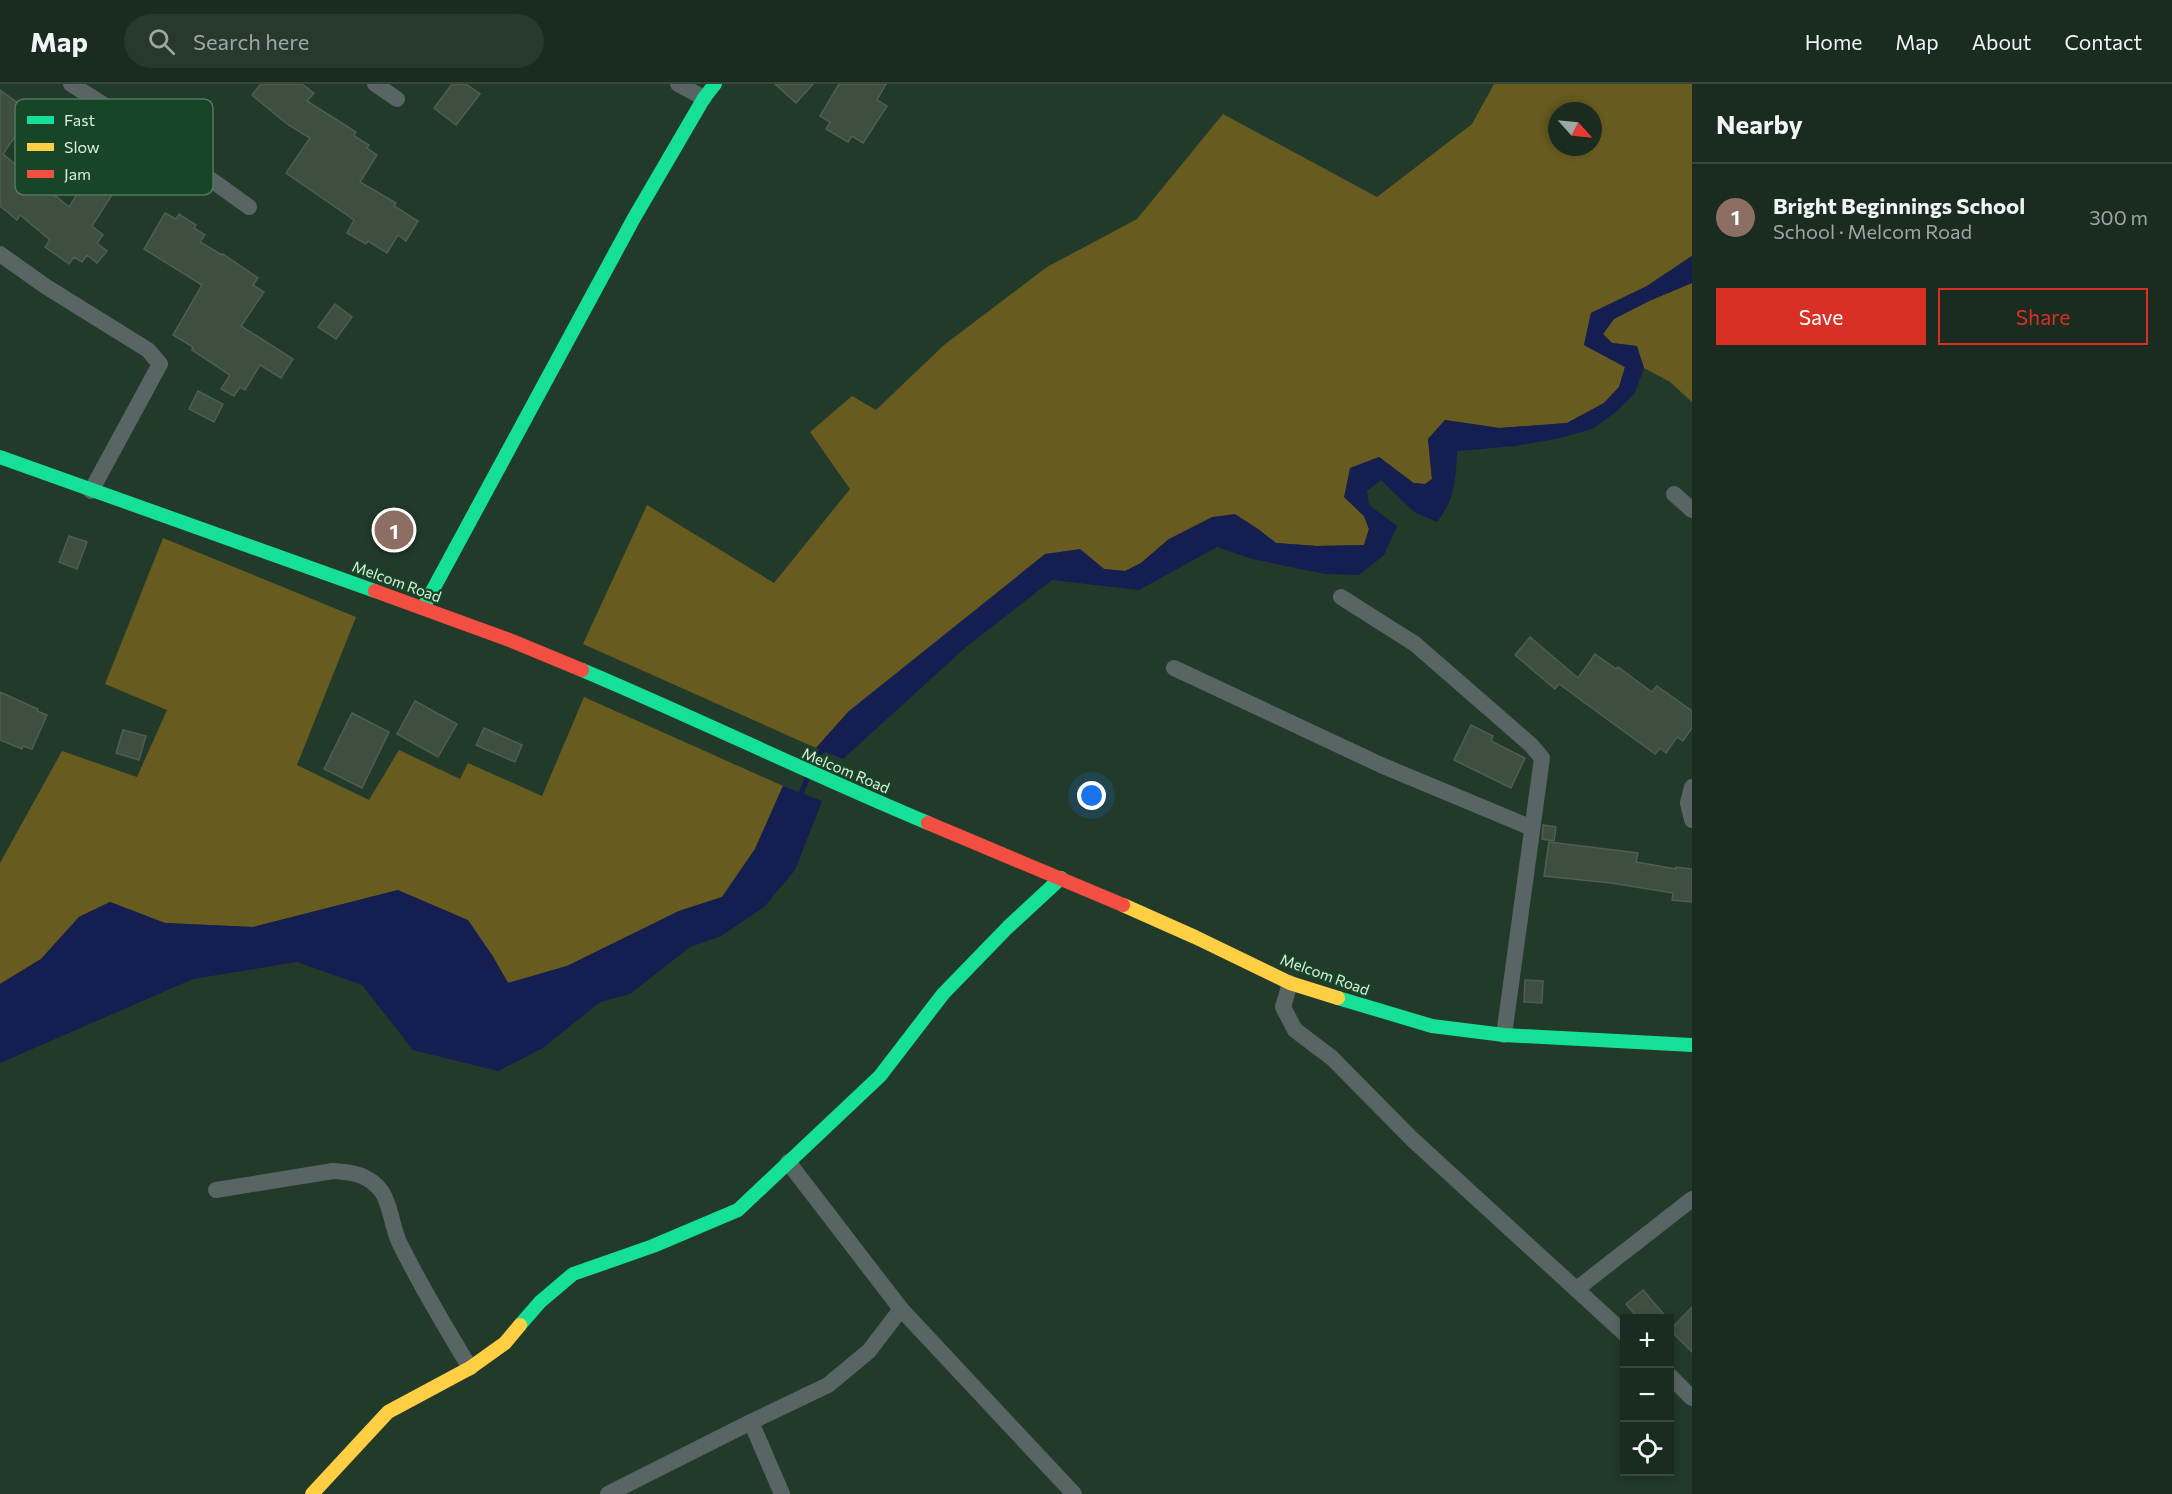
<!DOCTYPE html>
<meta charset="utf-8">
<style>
body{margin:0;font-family:Commissioner,sans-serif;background:#27382d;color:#f1f3f6}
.controls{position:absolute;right:18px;bottom:18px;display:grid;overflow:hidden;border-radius:0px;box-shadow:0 3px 9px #0003}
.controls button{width:54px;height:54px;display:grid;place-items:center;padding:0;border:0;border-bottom:2px solid #38483e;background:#1a2c20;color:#f1f3f6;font:30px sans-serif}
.compass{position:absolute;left:1548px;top:18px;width:54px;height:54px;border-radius:50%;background:#1a2c20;box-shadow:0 3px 9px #0003;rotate:117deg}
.you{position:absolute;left:1092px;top:712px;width:21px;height:21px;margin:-15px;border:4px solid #fff;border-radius:50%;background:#1a73e8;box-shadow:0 0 0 9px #1a73e833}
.badge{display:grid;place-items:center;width:39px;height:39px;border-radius:50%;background:#d93025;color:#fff;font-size:20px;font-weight:700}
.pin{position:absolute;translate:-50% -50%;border:3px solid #fff;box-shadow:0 2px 6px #0006}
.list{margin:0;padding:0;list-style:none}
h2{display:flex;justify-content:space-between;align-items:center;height:78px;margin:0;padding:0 24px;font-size:26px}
h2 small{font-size:20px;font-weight:400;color:#9fa7a5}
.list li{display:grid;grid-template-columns:39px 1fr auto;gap:18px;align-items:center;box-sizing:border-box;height:108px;padding:0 24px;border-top:2px solid #38483e}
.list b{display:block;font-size:22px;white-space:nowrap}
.list p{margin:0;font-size:20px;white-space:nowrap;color:#9fa7a5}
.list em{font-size:20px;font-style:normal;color:#9fa7a5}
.actions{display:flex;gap:12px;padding:18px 24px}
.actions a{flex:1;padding:14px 0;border:2px solid #d93025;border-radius:0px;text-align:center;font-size:21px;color:#d93025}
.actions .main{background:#d93025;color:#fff}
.icon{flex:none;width:33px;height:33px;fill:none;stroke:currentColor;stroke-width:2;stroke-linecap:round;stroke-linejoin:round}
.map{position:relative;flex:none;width:1692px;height:1410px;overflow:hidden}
header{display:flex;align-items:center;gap:36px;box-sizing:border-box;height:84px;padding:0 30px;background:#1a2c20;border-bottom:2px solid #38483e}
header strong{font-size:28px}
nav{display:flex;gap:33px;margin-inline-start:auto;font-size:21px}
.search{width:420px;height:54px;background:#27382d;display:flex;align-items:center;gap:15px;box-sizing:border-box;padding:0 21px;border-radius:33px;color:#9fa7a5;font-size:22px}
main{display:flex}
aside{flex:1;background:#1a2c20}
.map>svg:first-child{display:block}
.green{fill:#685b20;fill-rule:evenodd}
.water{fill:#151e50}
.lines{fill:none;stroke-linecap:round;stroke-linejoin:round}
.stream{stroke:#151e50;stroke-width:5}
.building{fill:#3f4f3f;stroke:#4e5e4f;stroke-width:1.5}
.street{stroke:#596464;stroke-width:16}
.fast{stroke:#16e098;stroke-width:14}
.slow{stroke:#ffcf43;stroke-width:14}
.jam{stroke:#f24e42;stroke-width:14}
.labels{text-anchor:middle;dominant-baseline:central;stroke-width:4.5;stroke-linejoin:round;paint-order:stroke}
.street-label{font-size:15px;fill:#d9f1de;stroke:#184527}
.key{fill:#184527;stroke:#52795e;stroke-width:1.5}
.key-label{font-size:16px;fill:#d9f1de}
</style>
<header>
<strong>Map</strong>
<div class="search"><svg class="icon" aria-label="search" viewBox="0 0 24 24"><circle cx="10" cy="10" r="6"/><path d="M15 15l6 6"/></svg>Search here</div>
<nav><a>Home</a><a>Map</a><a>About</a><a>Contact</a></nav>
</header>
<main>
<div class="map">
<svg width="1692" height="1410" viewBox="0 0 1692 1410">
<rect width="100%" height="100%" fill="#223a2a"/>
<!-- green -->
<g class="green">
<path d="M1494,0H1692V172L1647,202L1591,229L1584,261L1625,283L1619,303L1604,319L1567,339L1499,344L1445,336L1428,355L1432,395L1425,400L1414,399L1379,373L1344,413L1364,432L1369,445L1364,461L1317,462L1276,459L1258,445L1169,455L1141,479L1125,487L1104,485L1080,465L849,627L816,664L583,560L647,421L774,499L850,405L810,348L852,312L876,326L944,261L1047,183L1137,135L1223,30L1377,113L1472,40ZM1557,27H1593V63H1557Z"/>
<polygon points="1692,199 1692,318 1670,298 1644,284 1636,262 1612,259 1603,250 1614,235 1649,217"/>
<polygon points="163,454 356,533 297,681 369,716 399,666 460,695 468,679 542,712 584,613 783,702 755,765 722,813 679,827 567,882 508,899 492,871 398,806 253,843 165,839 110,818 79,833 41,875 0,900 0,779 62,667 137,693 167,626 105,600"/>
</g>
<!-- water -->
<g class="water">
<path d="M1692,172V199L1649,217L1614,235L1603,250L1612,259L1637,262L1644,284L1635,309L1616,328L1592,345L1556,355L1515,362L1457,367C1456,395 1455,415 1437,438L1414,428L1381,396L1367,407L1369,421L1397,442L1384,471L1359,491L1325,490L1252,475L1217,463L1139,506L1052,496L966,563L843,675L816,664L849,627L1045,470L1080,465L1104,485L1125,487L1141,479L1169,455L1212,433L1235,430L1258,445L1276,459L1317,462L1364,461L1369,445L1364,432L1344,413L1350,384L1379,373L1413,399L1425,400L1432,395L1428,355L1445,336L1499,344L1567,339L1604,319L1619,303L1625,283L1584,261L1591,229L1647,202Z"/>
<polygon points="783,702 822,717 795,786 764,823 721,852 690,863 630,910 600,918 543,964 498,987 413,966 362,901 297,878 193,895 0,979 0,900 41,875 79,833 110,818 165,839 253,843 398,806 468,836 492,871 508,899 567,882 679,827 722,813 755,765"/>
</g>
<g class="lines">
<!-- stream -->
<g class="stream">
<polyline points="812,684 818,670 828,663"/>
<polyline points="799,714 807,695"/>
</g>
</g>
<!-- building -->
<g class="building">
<polygon points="261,0 302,0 314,9 307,17 356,48 354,52 369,61 367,64 377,71 360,98 396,119 394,122 418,137 406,157 398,151 387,169 368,157 366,160 347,149 354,136 286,89 310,54 287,40 252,11"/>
<polygon points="452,0 466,0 480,10 456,41 434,24"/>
<polygon points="775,0 813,0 796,19"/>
<polygon points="839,0 886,0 877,16 887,22 863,59 852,52 848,58 826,45 830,38 820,32"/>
<polygon points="0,6 22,22 18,27 28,34 3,70 55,113 56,112 69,123 93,85 117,103 92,142 103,151 97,159 107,167 97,179 87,171 82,178 74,173 69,180 45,163 50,156 20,131 17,136 0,122"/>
<polygon points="165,129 176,135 179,130 196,141 194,144 205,151 200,158 222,171 223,170 258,194 253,201 264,208 241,242 293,275 281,294 260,281 245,306 240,303 234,312 221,305 230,291 192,266 193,263 173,251 202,201 144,165"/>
<polygon points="335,220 352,233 336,255 318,243"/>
<polygon points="198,307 223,320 214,338 189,325"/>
<polygon points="69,452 87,458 77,485 59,478"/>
<polygon points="1530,553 1578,594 1595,570 1616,585 1618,583 1652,608 1657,602 1692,627 1692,644 1683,657 1677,653 1666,669 1660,664 1655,670 1559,600 1555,605 1515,571"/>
<polygon points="0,608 38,625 37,627 47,631 32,665 23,662 22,665 0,656"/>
<polygon points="415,617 457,640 438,673 397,650"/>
<polygon points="352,629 389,648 362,704 324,685"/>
<polygon points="1471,641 1493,652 1491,657 1525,674 1511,704 1454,676"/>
<polygon points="484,644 522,661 515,678 476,661"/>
<polygon points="123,646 146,652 139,676 116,669"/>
<polygon points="1543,741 1556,743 1554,757 1542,755"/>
<polygon points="1549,758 1638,769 1636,778 1676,785 1676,783 1692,785 1692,818 1672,816 1673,809 1611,799 1544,792"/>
<polygon points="1525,896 1543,897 1542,919 1524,918"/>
<polygon points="1643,1206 1667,1234 1638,1234 1626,1220"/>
<polygon points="1692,1223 1692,1268 1670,1246"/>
</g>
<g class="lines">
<!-- street -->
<g class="street">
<polyline points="71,0 131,38 249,123"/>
<polyline points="375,0 397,15"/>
<polyline points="678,0 704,14"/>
<polyline points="0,170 45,202 148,266 160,280 91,407"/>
<polyline points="1674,410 1692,426"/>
<polyline points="1341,513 1415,560 1531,661 1542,674 1504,951"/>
<polyline points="1174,584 1381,681 1532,744"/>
<polyline points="1692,703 1688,719 1692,736"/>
<polyline points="1290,899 1283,923 1295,946 1332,974 1412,1055 1624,1249"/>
<polyline points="788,1078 901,1225 1074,1410"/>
<path d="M216,1106L333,1087C353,1088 370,1091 382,1108C391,1121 392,1145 400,1160C421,1203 446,1244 470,1284"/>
<polyline points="1578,1204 1692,1115"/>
<polyline points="1670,1292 1692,1314"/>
<polyline points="751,1338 782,1410"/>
<polyline points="608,1410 751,1338 828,1301 869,1267 901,1225"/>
</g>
<!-- fast -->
<g class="fast">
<polyline points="0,373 375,507"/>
<polyline points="423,524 634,134 704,14 715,0"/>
<path d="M582,586C698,635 811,690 928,739"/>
<polyline points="1338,914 1432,942 1504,951 1692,961"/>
<polyline points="520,1241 540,1218 573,1190 653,1162 738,1126 880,992 943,910 1008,843 1061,794"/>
</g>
<!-- slow -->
<g class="slow">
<polyline points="1123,821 1195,853 1290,899 1338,914"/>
<polyline points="312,1410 388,1328 470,1284 505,1259 520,1241"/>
</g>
<!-- jam -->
<g class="jam">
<polyline points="375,507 512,557 582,586"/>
<polyline points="928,739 1123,821"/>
</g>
</g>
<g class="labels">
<!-- street labels -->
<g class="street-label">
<text transform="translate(397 497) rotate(20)">Melcom Road</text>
<text transform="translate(846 686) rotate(23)">Melcom Road</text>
<text transform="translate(1325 890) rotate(20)">Melcom Road</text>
</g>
</g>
<!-- legend -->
<rect x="15" y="15" width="198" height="96" rx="9" class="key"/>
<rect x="27" y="32" width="27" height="8" fill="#16e098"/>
<rect x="27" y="59" width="27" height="8" fill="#ffcf43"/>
<rect x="27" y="86" width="27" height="8" fill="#f24e42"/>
<g class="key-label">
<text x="64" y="42">Fast</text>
<text x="64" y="69">Slow</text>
<text x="64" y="96">Jam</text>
</g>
</svg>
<div class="controls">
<button>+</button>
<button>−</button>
<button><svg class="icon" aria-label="locate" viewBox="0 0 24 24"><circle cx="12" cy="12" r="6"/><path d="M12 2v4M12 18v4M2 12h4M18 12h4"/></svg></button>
</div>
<svg class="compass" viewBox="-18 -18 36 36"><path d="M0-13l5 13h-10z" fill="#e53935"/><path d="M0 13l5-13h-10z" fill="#9fa7a5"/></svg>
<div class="you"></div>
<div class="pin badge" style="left:394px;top:446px;background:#8d6e63">1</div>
</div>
<aside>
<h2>Nearby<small></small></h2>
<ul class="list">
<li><span class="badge" style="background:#8d6e63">1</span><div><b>Bright Beginnings School</b><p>School · Melcom Road</p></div><em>300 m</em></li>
</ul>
<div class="actions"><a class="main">Save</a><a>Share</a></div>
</aside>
</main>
